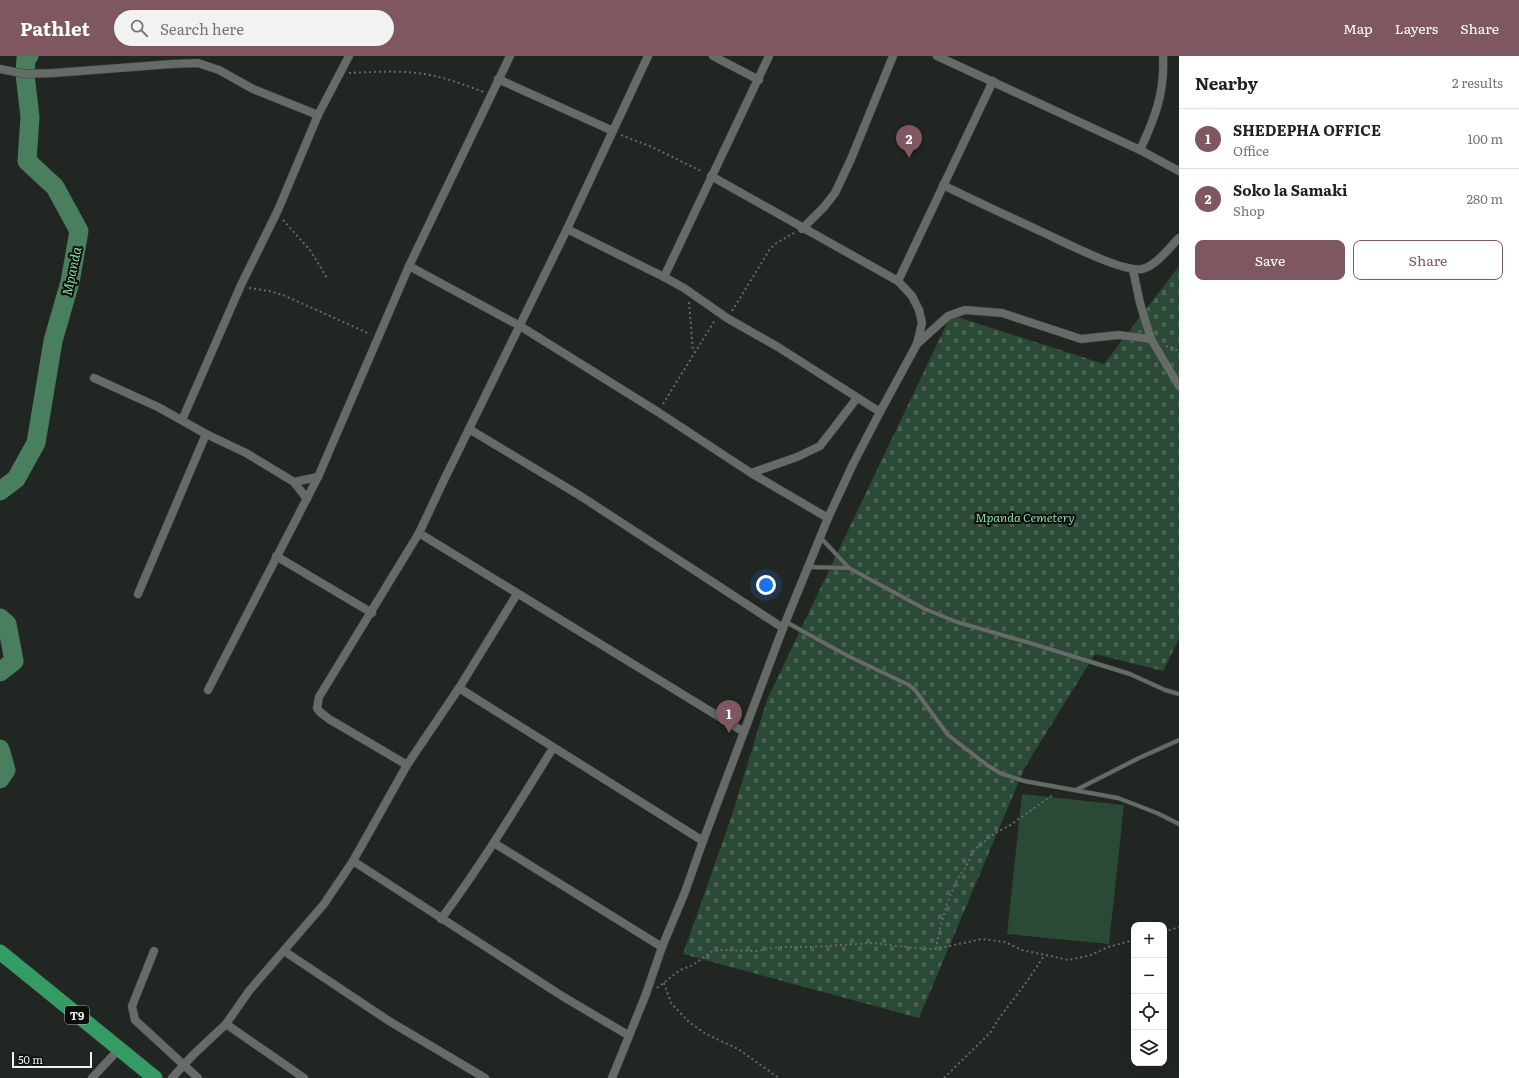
<!DOCTYPE html>
<meta charset="utf-8">
<style>
body{margin:0;font-family:Literata,serif;background:#f2f2f2;color:#202124}
.controls{position:absolute;right:12px;bottom:12px;display:grid;overflow:hidden;border-radius:8px;box-shadow:0 4px 16px #0002}
.controls button{width:36px;height:36px;display:grid;place-items:center;padding:0;border:0;border-bottom:1px solid #e0e0e0;background:#fff;color:#202124;font:20px sans-serif}
.scale{position:absolute;left:12px;bottom:10px;width:80px;box-sizing:border-box;padding-left:4px;border:2px solid #eef1ef;border-top:0;font-size:11px;line-height:14px;white-space:nowrap;color:#eef1ef;-webkit-text-stroke:3px #0c0e0d;paint-order:stroke}
.you{position:absolute;left:766px;top:529px;width:14px;height:14px;margin:-10px;border:3px solid #fff;border-radius:50%;background:#1a73e8;box-shadow:0 0 0 6px #1a73e833}
.badge{display:grid;place-items:center;width:26px;height:26px;border-radius:50%;background:#7e5761;color:#fff;font-size:13px;font-weight:700}
.pin{position:absolute;translate:-50% -33px;filter:drop-shadow(0 1px 2px #0008)}
.pin::after{content:'';position:absolute;top:21px;width:14px;height:12px;background:inherit;clip-path:polygon(0 0,100% 0,50% 100%)}
.list{margin:0;padding:0;list-style:none}
h2{display:flex;justify-content:space-between;align-items:center;height:52px;margin:0;padding:0 16px;font-size:17px}
h2 small{font-size:13px;font-weight:400;color:#757577}
.list li{display:grid;grid-template-columns:26px 1fr auto;gap:12px;align-items:center;box-sizing:border-box;height:60px;padding:0 16px;border-top:1px solid #e0e0e0}
.list b{display:block;font-size:15px;white-space:nowrap}
.list p{margin:0;font-size:13px;white-space:nowrap;color:#757577}
.list em{font-size:13px;font-style:normal;color:#757577}
.actions{display:flex;gap:8px;padding:12px 16px}
.actions a{flex:1;padding:9px 0;border:1px solid #7e5761;border-radius:8px;text-align:center;font-size:14px;color:#7e5761}
.actions .main{background:#7e5761;color:#fff}
.icon{flex:none;width:22px;height:22px;fill:none;stroke:currentColor;stroke-width:2;stroke-linecap:round;stroke-linejoin:round}
.map{position:relative;flex:none;width:1179px;height:1022px;overflow:hidden}
header{display:flex;align-items:center;gap:24px;box-sizing:border-box;height:56px;padding:0 20px;background:#7e5761;color:#fff}
header strong{font-size:19px}
nav{display:flex;gap:22px;margin-inline-start:auto;font-size:14px}
.search{width:280px;height:36px;background:#f2f2f2;display:flex;align-items:center;gap:10px;box-sizing:border-box;padding:0 14px;border-radius:22px;color:#757577;font-size:15px}
main{display:flex}
aside{flex:1;background:#fff}
.map>svg:first-child{display:block}
.cemetery{fill:url(#cemetery-stones)}
.garden{fill:#2a4936}
.lines{fill:none;stroke-linecap:round;stroke-linejoin:round}
.river{stroke:#497f5e;stroke-width:19}
.lane-casing{stroke:#3c413e;stroke-width:5}
.street-casing{stroke:#3c413e;stroke-width:9}
.highway-casing{stroke:#3c413e;stroke-width:16}
.path{stroke:#666a67;stroke-width:2;stroke-dasharray:2 3;stroke-linecap:butt}
.lane{stroke:#656b67;stroke-width:4}
.street{stroke:#656b67;stroke-width:8}
.highway{stroke:#359b65;stroke-width:15}
.labels{text-anchor:middle;dominant-baseline:central;stroke-width:4;stroke-linejoin:round;paint-order:stroke}
.shield{fill:#0c0e0d;stroke:#aaadab;stroke-width:1}
.shield-label{font-size:11px;font-weight:bold;fill:#eef1ef}
.park-label{font-size:12px;font-style:italic;fill:#86d7a6;stroke:#0c0e0d}
.water-label{font-size:13px;font-style:italic;fill:#88d9a7;stroke:#0c0e0d}
</style>
<header>
<strong>Pathlet</strong>
<div class="search"><svg class="icon" aria-label="search" viewBox="0 0 24 24"><circle cx="10" cy="10" r="6"/><path d="M15 15l6 6"/></svg>Search here</div>
<nav><a>Map</a><a>Layers</a><a>Share</a></nav>
</header>
<main>
<div class="map">
<svg width="1179" height="1022" viewBox="0 0 1179 1022">
<defs>
<pattern id="cemetery-stones" width="16" height="16" patternUnits="userSpaceOnUse"><rect width="16" height="16" fill="#2a4936"/><path d="M2 7V4a2 2 0 0 1 4 0v3zM10 15v-3a2 2 0 0 1 4 0v3z" fill="#496453"/></pattern>
</defs>
<rect width="100%" height="100%" fill="#212622"/>
<!-- cemetery -->
<polygon class="cemetery" points="1179,210 1179,583 1163,615 1095,598 1025,711 919,962 683,898 731,762 767,644 951,259 1104,308"/>
<!-- garden -->
<polygon class="garden" points="1022,738 1124,749 1109,888 1007,878"/>
<g class="lines">
<!-- river -->
<g class="river">
<polyline points="0,435 16,423 36,387 53,285 70,226 79,175 55,131 27,105 30,61 25,18 26,2 29,0"/>
<polyline points="0,562 7,568 14,605 0,616"/>
<polyline points="0,693 6,714 0,723"/>
</g>
<!-- lane casing -->
<g class="lane-casing">
<g id="lane">
<polyline points="821,482 849,512 925,553 957,566 1030,587 1130,618 1165,634 1179,638"/>
<polyline points="809,511 849,512"/>
<polyline points="786,566 848,600 909,629 915,634 948,679 987,709 1000,717 1024,725 1118,742 1157,757 1179,768"/>
<polyline points="1076,734 1139,702 1179,684"/>
</g>
</g>
<!-- street casing -->
<g class="street-casing">
<g id="street">
<polyline points="713,0 759,24"/>
<polyline points="937,0 1140,94 1179,115"/>
<polyline points="0,13 25,18 54,17 172,8 198,7 219,14 253,33 318,59"/>
<polyline points="498,23 613,75"/>
<path d="M1140,94C1155,62 1165,36 1163,0"/>
<path d="M943,129C975,145 1008,160 1040,175C1060,184 1123,217 1142,213C1155,211 1170,191 1179,182"/>
<polyline points="567,173 664,221 684,232 727,262 778,291 880,356"/>
<polyline points="802,173 824,151 835,137 851,103 893,0"/>
<polyline points="409,210 520,270 658,356 751,417 828,462"/>
<polyline points="1133,214 1140,247 1151,283 1179,330"/>
<polyline points="664,221 769,0"/>
<polyline points="898,225 993,25"/>
<polyline points="917,288 948,260 965,254 1002,257 1081,283 1118,279 1151,283"/>
<polyline points="94,322 158,351 206,378 246,397 294,426 307,443"/>
<polyline points="182,364 241,229 278,154 318,59 349,0"/>
<polyline points="469,373 579,439 783,572"/>
<polyline points="751,417 797,401 820,390 857,342"/>
<polyline points="294,426 318,421"/>
<polyline points="419,477 744,676"/>
<polyline points="276,500 372,557"/>
<polyline points="138,538 206,378"/>
<polyline points="459,632 703,785"/>
<polyline points="208,634 318,421 409,210 510,0"/>
<polyline points="407,709 329,663 320,656 317,652 319,641 419,477 444,424 567,173 648,0"/>
<polyline points="494,787 662,891"/>
<polyline points="353,805 562,940 628,979"/>
<path d="M441,863C482,808 517,750 553,692"/>
<polyline points="154,895 132,950 135,964 198,1022"/>
<polyline points="284,895 389,965 485,1022"/>
<polyline points="226,968 304,1022"/>
<polyline points="92,1022 120,992"/>
<polyline points="172,1022 193,999 226,968 249,935 324,848 353,805 407,709 459,632 517,538"/>
<polyline points="612,1022 646,938 662,891 685,836 703,785 783,572 828,462 853,408 880,356 917,288 922,267 919,254 912,240 898,225 711,120"/>
</g>
</g>
<!-- highway casing -->
<g class="highway-casing">
<polyline id="highway" points="0,896 155,1022"/>
</g>
<!-- path -->
<g class="path">
<path d="M349,17C374,16 400,14 424,18C445,21 464,29 484,36"/>
<polyline points="621,79 652,91 703,116"/>
<polyline points="283,164 310,194 327,222"/>
<polyline points="249,232 269,235 283,239 370,278"/>
<polyline points="689,246 693,296"/>
<polyline points="732,255 770,193 775,188 794,177"/>
<polyline points="1166,290 1179,295"/>
<polyline points="663,348 715,264"/>
<polyline points="1164,876 1179,871"/>
<polyline points="936,893 939,876 947,848 955,828 959,820 964,814 974,794 995,777 1009,770 1054,738"/>
<polyline points="664,927 671,947 689,966 706,978 738,993 779,1022"/>
<polyline points="657,932 680,914 693,909 711,896 718,894 756,895 779,891 811,891 873,887 914,892 936,893 982,883 1005,886 1022,894 1069,904 1091,899 1108,891 1134,884"/>
<polyline points="944,1022 991,976 997,965 1028,924 1044,900"/>
</g>
<!-- lane -->
<use href="#lane" class="lane"/>
<!-- street -->
<use href="#street" class="street"/>
<!-- highway -->
<use href="#highway" class="highway"/>
</g>
<g class="labels">
<!-- shield labels -->
<rect class="shield" x="65" y="950" width="24" height="18" rx="3"/>
<g class="shield-label">
<text x="77" y="959">T9</text>
</g>
<!-- park labels -->
<g class="park-label">
<text x="1025" y="461">Mpanda Cemetery</text>
</g>
<!-- water labels -->
<g class="water-label">
<text transform="translate(71 215) rotate(-78)">Mpanda</text>
</g>
</g>
</svg>
<div class="controls">
<button>+</button>
<button>−</button>
<button><svg class="icon" aria-label="locate" viewBox="0 0 24 24"><circle cx="12" cy="12" r="6"/><path d="M12 2v4M12 18v4M2 12h4M18 12h4"/></svg></button>
<button><svg class="icon" aria-label="layers" viewBox="0 0 24 24"><path d="M12 4l9 5-9 5-9-5zM3 14l9 5 9-5"/></svg></button>
</div>
<div class="scale">50 m</div>
<div class="you"></div>
<div class="pin badge" style="left:729px;top:677px">1</div>
<div class="pin badge" style="left:909px;top:102px">2</div>
</div>
<aside>
<h2>Nearby<small>2 results</small></h2>
<ul class="list">
<li><span class="badge">1</span><div><b>SHEDEPHA OFFICE</b><p>Office</p></div><em>100 m</em></li>
<li><span class="badge">2</span><div><b>Soko la Samaki</b><p>Shop</p></div><em>280 m</em></li>
</ul>
<div class="actions"><a class="main">Save</a><a>Share</a></div>
</aside>
</main>
